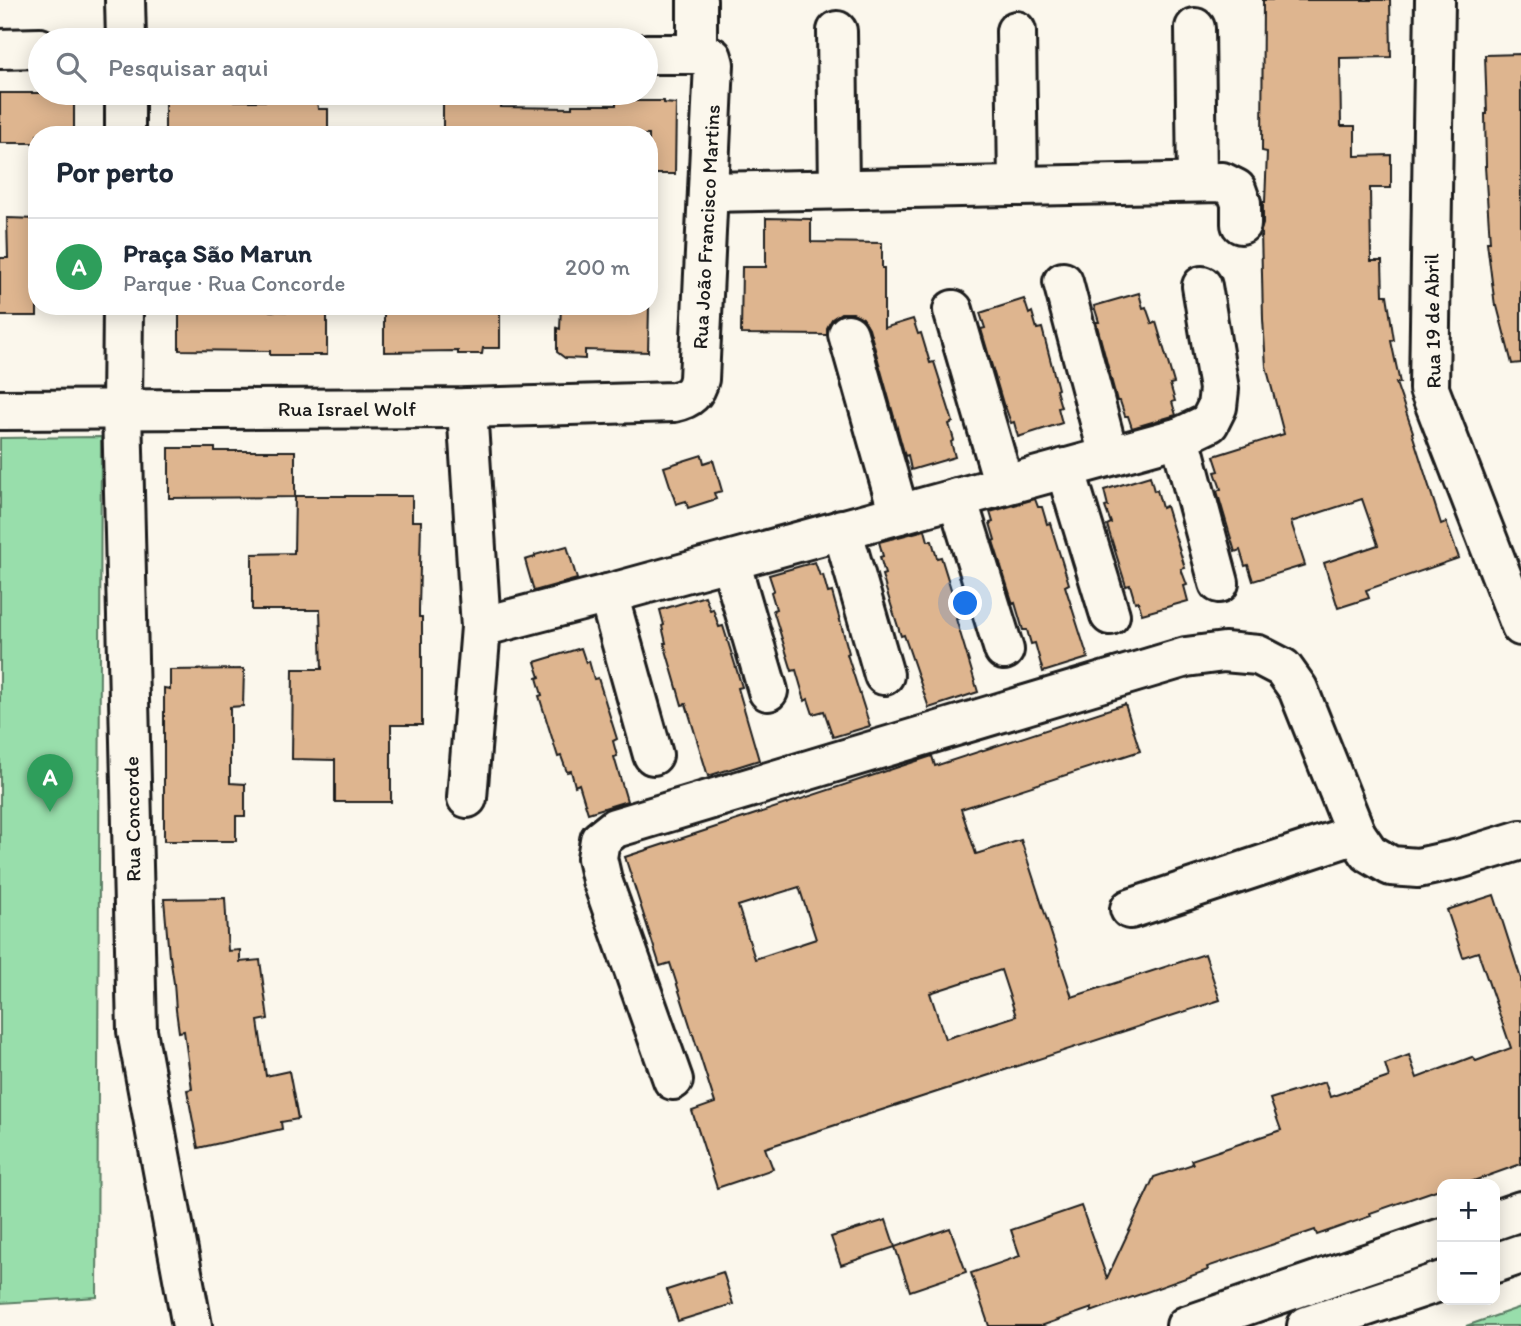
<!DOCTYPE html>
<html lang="pt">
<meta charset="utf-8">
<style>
body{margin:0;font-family:Itim,sans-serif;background:#f2f2f3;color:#1f2937}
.controls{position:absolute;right:21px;bottom:21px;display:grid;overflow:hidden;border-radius:14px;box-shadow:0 4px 18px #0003}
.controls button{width:63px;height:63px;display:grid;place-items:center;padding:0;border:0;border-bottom:2px solid #e0e1e3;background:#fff;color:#1f2937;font:35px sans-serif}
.you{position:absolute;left:966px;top:604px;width:24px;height:24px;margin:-18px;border:5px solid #fff;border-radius:50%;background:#1a73e8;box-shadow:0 0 0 10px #1a73e833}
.badge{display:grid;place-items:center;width:46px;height:46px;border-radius:50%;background:#0f766e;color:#fff;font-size:23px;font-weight:700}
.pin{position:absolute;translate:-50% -58px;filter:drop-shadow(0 2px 4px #0008)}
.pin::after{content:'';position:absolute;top:37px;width:24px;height:21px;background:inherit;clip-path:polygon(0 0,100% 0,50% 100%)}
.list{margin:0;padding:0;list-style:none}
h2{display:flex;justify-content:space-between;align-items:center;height:91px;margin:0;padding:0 28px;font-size:30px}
h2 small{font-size:23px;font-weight:400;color:#747a83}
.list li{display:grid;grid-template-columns:46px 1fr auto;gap:21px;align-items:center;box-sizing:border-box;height:98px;padding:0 28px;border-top:2px solid #e0e1e3}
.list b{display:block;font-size:26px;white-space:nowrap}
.list p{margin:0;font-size:23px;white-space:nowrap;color:#747a83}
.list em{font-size:23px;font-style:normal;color:#747a83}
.icon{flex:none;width:38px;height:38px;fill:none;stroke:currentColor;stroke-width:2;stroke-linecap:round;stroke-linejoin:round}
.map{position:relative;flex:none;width:1521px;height:1326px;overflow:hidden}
.search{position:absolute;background:#fff;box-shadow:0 4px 18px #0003;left:28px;top:28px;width:630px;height:77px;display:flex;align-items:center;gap:18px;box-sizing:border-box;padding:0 24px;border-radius:38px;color:#747a83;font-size:26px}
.panel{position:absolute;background:#fff;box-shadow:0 4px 18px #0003;left:28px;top:126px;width:630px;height:189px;border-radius:28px}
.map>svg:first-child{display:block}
.green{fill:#98deab;stroke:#5a7d64;stroke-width:2}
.building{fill:#deb58f;stroke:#1c1c1c;stroke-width:2;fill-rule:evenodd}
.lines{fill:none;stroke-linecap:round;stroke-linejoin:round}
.minor-casing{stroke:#1c1c1c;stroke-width:44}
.major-casing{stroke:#1c1c1c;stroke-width:44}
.minor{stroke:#fbf7ec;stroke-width:38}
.major{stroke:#fbf7ec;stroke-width:38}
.labels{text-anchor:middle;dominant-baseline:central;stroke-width:5;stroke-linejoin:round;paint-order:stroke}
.street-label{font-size:21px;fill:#1c1c1c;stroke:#fbf7ec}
</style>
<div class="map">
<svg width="1521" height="1326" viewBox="0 0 1521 1326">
<rect width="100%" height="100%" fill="#fbf7ec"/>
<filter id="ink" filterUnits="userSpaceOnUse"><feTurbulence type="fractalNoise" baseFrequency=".0143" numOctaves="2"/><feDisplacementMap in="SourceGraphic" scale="14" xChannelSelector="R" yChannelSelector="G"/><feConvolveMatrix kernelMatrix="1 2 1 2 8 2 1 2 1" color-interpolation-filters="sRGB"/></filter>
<g filter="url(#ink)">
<!-- green -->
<g class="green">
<polygon points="101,437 97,1297 0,1303 0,438"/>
<polygon points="1521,1307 1521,1326 1466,1326"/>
</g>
<!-- building -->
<g class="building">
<polygon points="1263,0 1390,0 1391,57 1340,58 1341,126 1355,126 1355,156 1391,155 1391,188 1370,188 1371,261 1382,261 1383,295 1387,295 1394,340 1391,341 1400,383 1396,383 1413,432 1412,433 1441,524 1446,522 1459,558 1366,590 1369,598 1338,608 1324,563 1378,545 1362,499 1291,522 1305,565 1253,581 1248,565 1245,566 1240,550 1235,552 1217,491 1221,489 1215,472 1219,471 1214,456 1284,434 1266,366 1263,319 1261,230 1263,224 1263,202 1265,202 1267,152 1262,151"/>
<polygon points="1521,54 1521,363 1512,364 1497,306 1495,306 1487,242 1490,242 1485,166 1486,166 1485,114 1487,114 1485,55"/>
<polygon points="0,93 62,93 62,99 74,98 74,135 37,135 37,143 0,143"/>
<polygon points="177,98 203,98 203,101 317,101 318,109 328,109 328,135 165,135 165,102 177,102"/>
<polygon points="502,99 501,107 572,108 572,105 616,105 616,101 664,101 664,103 676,104 675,174 649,174 649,135 443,135 443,100"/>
<polygon points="7,218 37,219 37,316 0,316 0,258 8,258"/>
<polygon points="766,218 811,219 811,242 882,243 882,268 884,268 884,328 913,319 918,334 921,333 930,363 934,362 953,422 949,424 954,440 951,442 955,457 911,470 908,455 905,456 869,328 863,318 853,313 841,313 832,319 827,328 827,335 741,334 742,267 766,267"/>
<polygon points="1139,293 1143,308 1146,307 1152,324 1156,322 1174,383 1170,384 1175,401 1172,402 1176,415 1132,428 1128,416 1125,416 1120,401 1117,401 1096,322 1099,322 1094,306"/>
<polygon points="1024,299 1029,314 1032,312 1037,329 1042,328 1058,389 1056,390 1061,407 1058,408 1062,423 1018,437 1014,422 1011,423 1005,406 1004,407 981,329 985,328 980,313"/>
<polygon points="179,306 270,306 270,311 327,312 327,355 270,355 270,351 179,350"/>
<polygon points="384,306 500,306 500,348 483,348 482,354 458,354 458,351 384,352"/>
<polygon points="561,306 649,306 648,352 585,350 585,359 565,358 557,352 557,328 560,329"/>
<polygon points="169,448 215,448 215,451 295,451 295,497 169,498"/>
<polygon points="702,455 704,463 713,460 722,491 714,493 716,499 688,508 686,501 676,504 664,467"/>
<polygon points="1150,476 1154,491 1157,490 1162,508 1166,506 1185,568 1181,569 1187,585 1184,586 1188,601 1142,614 1138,601 1135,602 1130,585 1126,586 1107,525 1111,523 1105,507 1108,506 1104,490"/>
<polygon points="295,496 412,496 412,521 421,521 419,610 419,617 422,617 422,725 391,725 391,802 335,802 335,760 292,759 293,669 322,669 320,610 252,610 252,554 294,553"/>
<polygon points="1035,499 1038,507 1042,507 1047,524 1050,523 1069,584 1065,586 1088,658 1043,672 1035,643 1031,644 1027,630 1023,630 1015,603 1013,604 993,541 995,540 990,523 993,522 990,512"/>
<polygon points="925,530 928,541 932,541 937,558 941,557 960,618 956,619 978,692 929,708 904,635 901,636 886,589 882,575 885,574 880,557 883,556 879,542"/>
<polygon points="567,546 577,579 534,591 525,560 535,557 535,555"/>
<polygon points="815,562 820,576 823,575 828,593 832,592 849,653 847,654 870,726 833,737 824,711 813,714 808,699 805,701 796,670 792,671 773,610 776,609 771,592 774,590 769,575"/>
<polygon points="705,596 710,610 713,609 719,627 723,626 742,687 738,688 759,760 708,776 686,704 682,705 664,643 666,643 662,626 664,625 660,610"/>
<polygon points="581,648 586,663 589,661 594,679 598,678 617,739 613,741 617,756 614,757 627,801 588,813 579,784 575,786 571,771 567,772 561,756 558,757 539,696 542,695 537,678 540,677 535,662"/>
<polygon points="244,669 243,706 230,707 230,783 245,784 245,816 236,816 236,841 164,841 164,688 170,689 170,670"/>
<path d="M1125,704L1140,751L961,809L976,854L1021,840L1072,997L1205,954L1220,1000L765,1148L773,1169L717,1188L692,1111L715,1103L670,963L660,966L625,857L932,756L935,766ZM799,887L816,939L755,959L738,906ZM1001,970L1016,1016L945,1039L930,993Z"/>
<polygon points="1494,895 1521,979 1521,1164 1465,1184 1442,1184 1442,1188 1370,1213 1371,1216 1317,1235 1315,1230 1207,1267 1208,1270 1091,1312 1092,1308 1041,1326 989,1326 971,1273 1020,1256 1011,1230 1081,1206 1107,1278 1154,1177 1193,1164 1191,1160 1281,1130 1270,1099 1325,1082 1330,1097 1389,1077 1385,1064 1409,1055 1417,1078 1472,1057 1476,1061 1511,1048 1478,952 1463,957 1447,910"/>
<polygon points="225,898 228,951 240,950 240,962 260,960 268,1019 258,1021 266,1076 289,1071 298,1119 281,1122 282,1129 198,1148 187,1090 192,1089 184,1031 179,1032 176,1010 174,983 170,956 169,956 164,899"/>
<polygon points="886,1220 895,1247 950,1228 966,1272 910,1291 895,1247 841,1265 831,1237"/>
<polygon points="723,1272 733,1304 678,1321 667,1290"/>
</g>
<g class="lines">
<!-- minor casing -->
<g class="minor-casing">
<g id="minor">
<polyline points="125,0 126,40"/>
<polyline points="697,0 697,54"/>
<polyline points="1435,0 1429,389 1521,626"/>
<polyline points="1195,28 1197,182"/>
<polyline points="837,31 839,189"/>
<polyline points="1016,31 1018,186"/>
<polyline points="0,49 40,48"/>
<polyline points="125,135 125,93"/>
<polyline points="708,192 1222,182 1236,189 1241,203 1241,224"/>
<polyline points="1063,282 1109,456"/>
<polyline points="123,306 122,409 137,1031 192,1326"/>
<polyline points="953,310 1004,485"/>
<polyline points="848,334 899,514"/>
<path d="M0,410L467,408L674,402C689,399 696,393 699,379L714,64L712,57L706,54H646"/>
<polyline points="1180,437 1219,583"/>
<polyline points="1065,468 1110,615"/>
<polyline points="957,498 1004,650"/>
<polyline points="842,529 884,675"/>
<polyline points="730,561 768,691"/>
<polyline points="608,594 653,755"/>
<polyline points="481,627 608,594 1180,437 1209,423 1217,407 1219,389 1202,286"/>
<polyline points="467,798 481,627 467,408"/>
<polyline points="1130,909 1356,834"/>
<polyline points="673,1080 602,880 597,858 600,840 615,828 1186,657 1224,652 1258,655 1283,668 1298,689 1356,834 1369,853 1391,866 1418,868 1459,859 1521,840"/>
</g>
</g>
<!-- major casing -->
<g class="major-casing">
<g id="major">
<polyline points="1495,1220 1521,1211"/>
<polyline points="1495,1263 1521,1254"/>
<polyline points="1186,1326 1442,1238"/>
<polyline points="1307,1326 1442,1281"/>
</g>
</g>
<!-- minor -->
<use href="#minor" class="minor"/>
<!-- major -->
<use href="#major" class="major"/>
</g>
</g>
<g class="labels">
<!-- street labels -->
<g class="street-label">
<text transform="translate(706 227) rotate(-87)">Rua João Francisco Martins</text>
<text transform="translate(1432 321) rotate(-91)">Rua 19 de Abril</text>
<text x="347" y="408">Rua Israel Wolf</text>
<text transform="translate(132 819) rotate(-91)">Rua Concorde</text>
</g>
</g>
</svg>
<div class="controls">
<button>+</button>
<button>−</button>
</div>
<div class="you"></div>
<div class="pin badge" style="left:50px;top:812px;background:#2e9e5b">A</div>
<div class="search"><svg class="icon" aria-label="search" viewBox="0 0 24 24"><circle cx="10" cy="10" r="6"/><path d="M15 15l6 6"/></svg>Pesquisar aqui</div>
<section class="panel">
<h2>Por perto<small></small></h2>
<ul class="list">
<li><span class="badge" style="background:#2e9e5b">A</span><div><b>Praça São Marun</b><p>Parque · Rua Concorde</p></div><em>200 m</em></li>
</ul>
</section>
</div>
